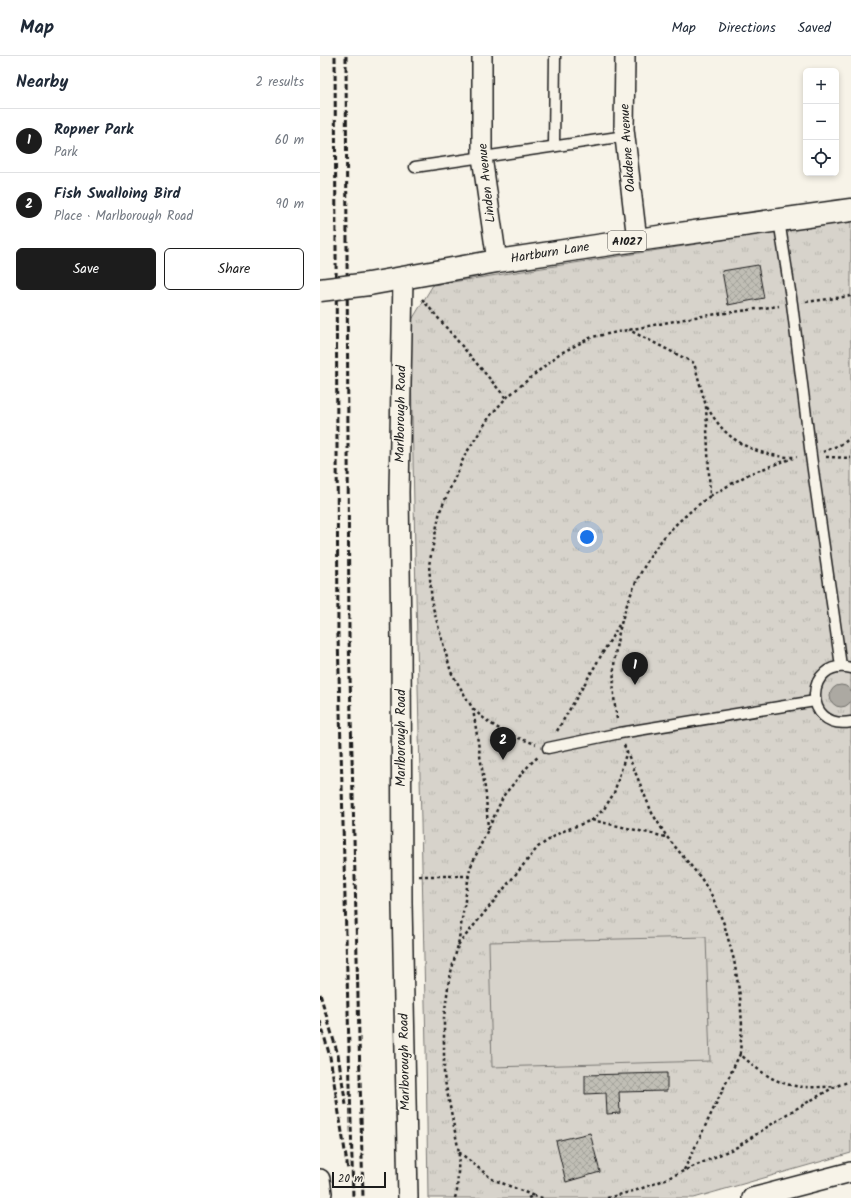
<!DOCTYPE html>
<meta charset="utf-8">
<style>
body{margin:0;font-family:Kalam,sans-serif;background:#f6f6f7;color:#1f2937}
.controls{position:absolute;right:12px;top:12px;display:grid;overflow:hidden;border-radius:6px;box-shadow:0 2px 6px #0003}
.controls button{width:36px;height:36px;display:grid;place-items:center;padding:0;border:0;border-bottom:1px solid #e0e1e3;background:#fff;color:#1f2937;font:20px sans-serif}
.scale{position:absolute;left:12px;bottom:10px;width:54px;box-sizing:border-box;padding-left:4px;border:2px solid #1c1c1c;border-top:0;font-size:11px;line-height:14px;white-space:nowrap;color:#1c1c1c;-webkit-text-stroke:3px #f7f3e8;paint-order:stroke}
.you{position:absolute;left:267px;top:481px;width:14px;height:14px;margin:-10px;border:3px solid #fff;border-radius:50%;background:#1a73e8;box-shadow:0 0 0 6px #1a73e833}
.badge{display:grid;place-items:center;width:26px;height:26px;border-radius:50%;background:#1c1c1c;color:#fff;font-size:13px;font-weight:700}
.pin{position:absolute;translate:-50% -33px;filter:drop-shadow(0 1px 2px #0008)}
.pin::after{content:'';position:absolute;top:21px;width:14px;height:12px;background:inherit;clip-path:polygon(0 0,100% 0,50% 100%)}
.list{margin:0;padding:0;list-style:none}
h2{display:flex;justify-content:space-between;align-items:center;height:52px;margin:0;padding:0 16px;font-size:17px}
h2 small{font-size:13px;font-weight:400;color:#747a83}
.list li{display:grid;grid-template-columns:26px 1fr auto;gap:12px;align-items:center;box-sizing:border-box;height:64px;padding:0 16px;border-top:1px solid #e0e1e3}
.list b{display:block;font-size:15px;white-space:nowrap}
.list p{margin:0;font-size:13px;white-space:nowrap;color:#747a83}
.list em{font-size:13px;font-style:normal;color:#747a83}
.actions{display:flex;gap:8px;padding:12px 16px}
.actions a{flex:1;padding:9px 0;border:1px solid #1c1c1c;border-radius:6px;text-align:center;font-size:14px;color:#1c1c1c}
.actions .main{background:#1c1c1c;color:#fff}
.icon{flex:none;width:22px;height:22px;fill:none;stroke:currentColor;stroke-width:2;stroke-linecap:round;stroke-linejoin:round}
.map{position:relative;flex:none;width:531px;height:1142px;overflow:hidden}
header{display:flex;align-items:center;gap:24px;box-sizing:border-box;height:56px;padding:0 20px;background:#fff;border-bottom:1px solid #e0e1e3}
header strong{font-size:19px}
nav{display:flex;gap:22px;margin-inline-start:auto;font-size:14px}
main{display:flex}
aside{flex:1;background:#fff}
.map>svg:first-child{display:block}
.grass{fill:url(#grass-tufts);stroke:#7a7874}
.garden{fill:#d7d3cb;stroke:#7a7874}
.water{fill:#aca9a2;stroke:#72716c}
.building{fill:url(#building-cross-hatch);stroke:#1c1c1c}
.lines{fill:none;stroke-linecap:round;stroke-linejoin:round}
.service-casing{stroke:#1c1c1c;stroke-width:13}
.minor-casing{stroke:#1c1c1c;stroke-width:22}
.primary-casing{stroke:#1c1c1c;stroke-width:25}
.path{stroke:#1c1c1c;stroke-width:2.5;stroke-dasharray:3 3;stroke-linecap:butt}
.service{stroke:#f7f3e8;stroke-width:10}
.minor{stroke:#f7f3e8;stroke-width:19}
.primary{stroke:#f7f3e8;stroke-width:22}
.rail{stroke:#1c1c1c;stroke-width:3;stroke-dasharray:6 3;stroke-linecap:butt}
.primary-bridge-casing{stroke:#1c1c1c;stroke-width:25;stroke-linecap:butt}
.primary-bridge{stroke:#f7f3e8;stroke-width:22}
.labels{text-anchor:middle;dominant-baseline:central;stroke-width:4;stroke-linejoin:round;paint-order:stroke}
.shield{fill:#f7f3e8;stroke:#5e5c59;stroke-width:1}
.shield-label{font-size:12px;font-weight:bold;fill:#1c1c1c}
.street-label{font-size:13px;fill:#1c1c1c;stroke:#f7f3e8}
</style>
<header>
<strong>Map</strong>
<nav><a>Map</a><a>Directions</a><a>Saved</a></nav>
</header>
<main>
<aside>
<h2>Nearby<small>2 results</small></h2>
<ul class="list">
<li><span class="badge">1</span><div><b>Ropner Park</b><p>Park</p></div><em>60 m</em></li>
<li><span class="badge">2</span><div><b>Fish Swalloing Bird</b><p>Place · Marlborough Road</p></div><em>90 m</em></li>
</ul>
<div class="actions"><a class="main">Save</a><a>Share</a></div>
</aside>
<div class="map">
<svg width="531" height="1142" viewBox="0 0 531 1142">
<defs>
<pattern id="grass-tufts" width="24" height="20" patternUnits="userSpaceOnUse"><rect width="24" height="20" fill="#d7d3cb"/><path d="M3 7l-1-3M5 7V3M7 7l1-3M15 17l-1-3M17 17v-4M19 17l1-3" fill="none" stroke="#b8b5ae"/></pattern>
<pattern id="building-cross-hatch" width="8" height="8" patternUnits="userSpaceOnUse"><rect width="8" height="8" fill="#c0beb5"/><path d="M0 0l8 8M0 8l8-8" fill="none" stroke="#a4a39b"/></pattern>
</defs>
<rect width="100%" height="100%" fill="#f7f3e8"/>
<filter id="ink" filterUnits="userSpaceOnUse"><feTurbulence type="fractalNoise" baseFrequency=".025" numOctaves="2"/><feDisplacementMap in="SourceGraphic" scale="8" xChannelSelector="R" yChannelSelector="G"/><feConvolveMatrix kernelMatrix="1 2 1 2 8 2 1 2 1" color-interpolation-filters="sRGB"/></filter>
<g filter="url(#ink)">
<!-- grass -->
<polygon class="grass" points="531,164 531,1097 374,1142 108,1142 106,992 90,267 113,229"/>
<!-- garden -->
<polygon class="garden" points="386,881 390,1005 172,1011 169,886"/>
<!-- water -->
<circle class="water" cx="521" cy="640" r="11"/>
<!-- building -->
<g class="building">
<polygon points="438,209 444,242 408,249 402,215"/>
<polygon points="347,1017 347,1035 299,1036 300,1057 287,1058 286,1037 265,1038 265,1019"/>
<polygon points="270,1077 280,1116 246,1126 236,1085"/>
</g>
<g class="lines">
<!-- service casing -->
<g class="service-casing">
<g id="service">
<polyline points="234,90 235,0"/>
<polyline points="95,111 305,80"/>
<polyline points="459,164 472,248 491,400 521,610"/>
<path d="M531,612C485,601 481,675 531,666"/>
<polyline points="228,692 300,677 495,645"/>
</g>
</g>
<!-- minor casing -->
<g class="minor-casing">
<g id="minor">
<polyline points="162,0 162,101 177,205"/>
<polyline points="305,0 304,73 317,184"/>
<polyline points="83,222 79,436 81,584 82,847 88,1142"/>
<polyline points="0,1123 2,1137 0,1137"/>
<polyline points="432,1142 531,1116"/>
</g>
</g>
<!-- primary casing -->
<g class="primary-casing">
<polyline id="primary" points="49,228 177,205 317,184 531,154"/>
</g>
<!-- path -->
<g class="path">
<polyline points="102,243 186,342"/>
<polyline points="486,246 531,240"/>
<path d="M387,351C391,358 396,365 401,371C419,392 450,402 477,401"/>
<polyline points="503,396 524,387 531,381"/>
<polyline points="506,401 531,402"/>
<polyline points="390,440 429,418 473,402"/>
<path d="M153,653C175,673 188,679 216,688"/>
<path d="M297,663C285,600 305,529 345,480C358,465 374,452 390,440L386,350L374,307L309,274"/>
<polyline points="237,675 299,569"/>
<path d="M304,689L332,757L347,781L381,822L392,840L404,868L414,904L420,940L422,969L420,998C454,1029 470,1034 516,1030"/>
<polyline points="272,764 346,781"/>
<polyline points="168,774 166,739 153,653 131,616 112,548 109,509 120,455 145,399 170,360 186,342 239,298 272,281 375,261 459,250"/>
<polyline points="99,820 149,820"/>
<polyline points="138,889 218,791 241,776 272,764 284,753 294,737 306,698"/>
<polyline points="139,1096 172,1123 214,1140"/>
<polyline points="364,1114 420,998"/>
<polyline points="135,1142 137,1135 139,1096 124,1020 124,961 129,924 138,889 150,812 184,739 210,708 218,701"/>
<polyline points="208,1142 214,1140 223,1142"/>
<polyline points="287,1142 317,1134 339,1126 417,1091 467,1058 516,1030 531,1025"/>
</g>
<!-- service -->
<use href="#service" class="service"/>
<!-- minor -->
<use href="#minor" class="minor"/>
<!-- primary -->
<use href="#primary" class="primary"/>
<!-- rail -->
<g class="rail">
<polyline points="15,0 18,580 33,1142"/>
<polyline points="26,0 29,580 43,1142"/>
<polyline points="0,938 18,999 26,1049"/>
<polyline points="0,965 10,1001 28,1114"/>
</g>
<!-- primary-bridge casing -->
<g class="primary-bridge-casing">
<polyline id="primary-bridge" points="0,234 49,228"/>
</g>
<!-- primary-bridge -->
<use href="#primary-bridge" class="primary-bridge"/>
</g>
</g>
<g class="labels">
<!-- shield labels -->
<rect class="shield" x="288" y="175" width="38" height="20" rx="3"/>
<g class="shield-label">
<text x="307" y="185">A1027</text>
</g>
<!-- street labels -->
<g class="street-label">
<text transform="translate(308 92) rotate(-94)">Oakdene Avenue</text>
<text transform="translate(167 127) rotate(-96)">Linden Avenue</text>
<text transform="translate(230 197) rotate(-9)">Hartburn Lane</text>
<text transform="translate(81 358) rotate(-89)">Marlborough Road</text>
<text transform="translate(81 682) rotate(-90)">Marlborough Road</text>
<text transform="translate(85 1006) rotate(-91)">Marlborough Road</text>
</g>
</g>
</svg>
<div class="controls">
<button>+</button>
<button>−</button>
<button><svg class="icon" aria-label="locate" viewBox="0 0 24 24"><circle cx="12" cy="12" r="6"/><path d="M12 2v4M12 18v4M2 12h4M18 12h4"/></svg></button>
</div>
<div class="scale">20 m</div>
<div class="you"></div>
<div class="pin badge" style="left:315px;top:629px">1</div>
<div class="pin badge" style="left:183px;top:704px">2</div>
</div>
</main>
